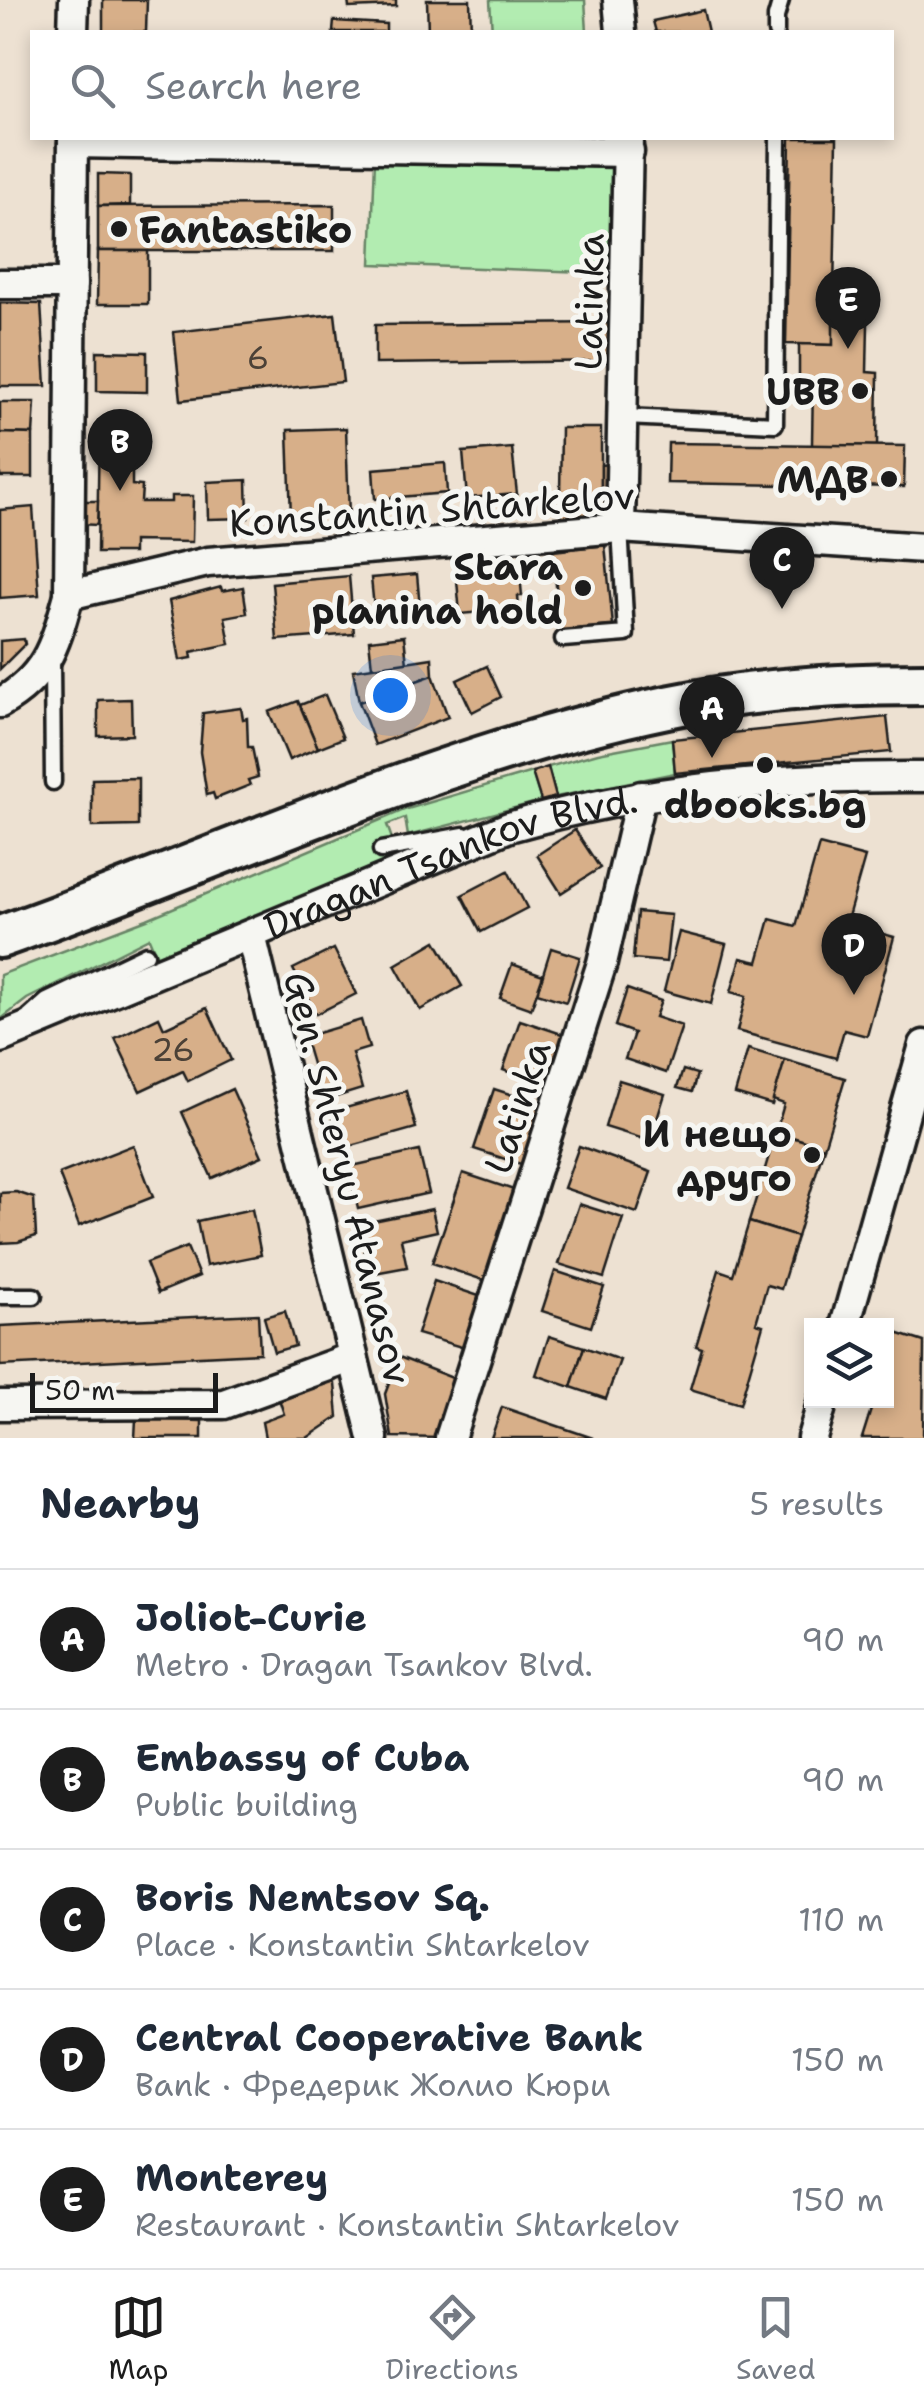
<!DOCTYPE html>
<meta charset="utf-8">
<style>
body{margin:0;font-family:"Shantell Sans",sans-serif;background:#f2f2f3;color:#1f2937}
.controls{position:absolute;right:30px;bottom:30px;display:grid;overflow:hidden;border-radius:0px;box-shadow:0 5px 15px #0003}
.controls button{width:90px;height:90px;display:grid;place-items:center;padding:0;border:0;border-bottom:2px solid #e0e1e3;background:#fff;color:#1f2937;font:50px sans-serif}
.scale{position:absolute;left:30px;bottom:25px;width:188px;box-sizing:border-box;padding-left:10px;border:5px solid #1c1c1c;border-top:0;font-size:28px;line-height:35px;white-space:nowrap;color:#1c1c1c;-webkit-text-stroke:8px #f6f6f2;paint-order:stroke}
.you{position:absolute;left:390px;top:695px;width:35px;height:35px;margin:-25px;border:8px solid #fff;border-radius:50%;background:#1a73e8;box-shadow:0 0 0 15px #1a73e833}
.badge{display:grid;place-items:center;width:65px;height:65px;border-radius:50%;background:#1c1c1c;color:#fff;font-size:32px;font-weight:700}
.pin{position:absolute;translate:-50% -82px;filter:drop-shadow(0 2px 5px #0008)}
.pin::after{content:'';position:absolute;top:52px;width:35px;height:30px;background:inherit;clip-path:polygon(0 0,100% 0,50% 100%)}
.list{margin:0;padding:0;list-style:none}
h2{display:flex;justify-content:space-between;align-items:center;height:130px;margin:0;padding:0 40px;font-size:42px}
h2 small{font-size:32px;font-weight:400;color:#747a83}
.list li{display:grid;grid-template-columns:65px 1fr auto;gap:30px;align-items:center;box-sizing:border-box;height:140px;padding:0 40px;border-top:2px solid #e0e1e3}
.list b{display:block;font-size:38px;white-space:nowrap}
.list p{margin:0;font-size:32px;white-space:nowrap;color:#747a83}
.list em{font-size:32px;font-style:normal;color:#747a83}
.icon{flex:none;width:55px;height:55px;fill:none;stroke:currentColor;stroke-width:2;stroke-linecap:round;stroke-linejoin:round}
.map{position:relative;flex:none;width:924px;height:1438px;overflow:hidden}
.search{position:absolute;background:#fff;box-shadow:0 5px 15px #0003;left:30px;right:30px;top:30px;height:110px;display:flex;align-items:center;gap:25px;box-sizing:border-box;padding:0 35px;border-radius:0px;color:#747a83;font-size:38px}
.sheet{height:830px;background:#fff}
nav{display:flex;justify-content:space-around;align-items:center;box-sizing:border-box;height:140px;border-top:2px solid #e0e1e3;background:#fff;font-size:28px;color:#747a83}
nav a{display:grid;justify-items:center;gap:5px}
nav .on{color:#1c1c1c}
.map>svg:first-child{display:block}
.green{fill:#b2ecb1;stroke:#678466;stroke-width:2.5}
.building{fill:#d7af89;stroke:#1c1c1c;stroke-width:2.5}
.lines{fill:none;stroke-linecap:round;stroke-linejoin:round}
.service-casing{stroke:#1c1c1c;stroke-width:21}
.minor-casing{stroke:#1c1c1c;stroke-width:35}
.secondary-casing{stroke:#1c1c1c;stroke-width:48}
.service{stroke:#f6f6f2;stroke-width:14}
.minor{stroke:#f6f6f2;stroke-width:28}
.secondary{stroke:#f6f6f2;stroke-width:40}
.poi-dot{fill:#1c1c1c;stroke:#f6f6f2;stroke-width:4}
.labels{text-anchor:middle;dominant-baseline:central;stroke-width:10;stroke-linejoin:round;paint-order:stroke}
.number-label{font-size:32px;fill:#4b4137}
.poi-label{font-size:38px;font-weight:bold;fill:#1c1c1c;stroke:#f6f6f2;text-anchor:end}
.street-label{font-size:38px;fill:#1c1c1c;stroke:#f6f6f2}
</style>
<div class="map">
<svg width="924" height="1438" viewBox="0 0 924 1438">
<rect width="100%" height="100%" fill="#ede1d2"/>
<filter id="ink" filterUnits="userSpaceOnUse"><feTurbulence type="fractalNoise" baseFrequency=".01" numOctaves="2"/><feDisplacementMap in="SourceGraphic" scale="20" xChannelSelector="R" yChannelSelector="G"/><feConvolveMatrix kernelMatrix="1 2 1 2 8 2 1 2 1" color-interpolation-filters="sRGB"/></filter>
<g filter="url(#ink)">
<!-- green -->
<g class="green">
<polygon points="490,0 585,0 587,32 492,32"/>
<polygon points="375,159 616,168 612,273 371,264"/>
<polygon points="672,739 675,773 556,797 548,767 598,753"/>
<polygon points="532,772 541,801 408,836 405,818 387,825 397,853 418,849 157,957 149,938 27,999 0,1020 0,975 147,919 404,810"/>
</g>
<!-- building -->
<g class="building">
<polygon points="103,0 147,0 146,32 103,32"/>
<polygon points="348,0 396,0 396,6 349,8"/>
<polygon points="427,0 470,0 471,32 428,32"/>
<polygon points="703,10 708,32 656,32 653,21"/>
<polygon points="334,21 386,24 386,32 333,32"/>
<polygon points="790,138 837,138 833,345 786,344"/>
<polygon points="98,174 130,175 130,205 98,206"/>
<polygon points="334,205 334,251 98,251 98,206"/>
<polygon points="98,251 148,251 148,304 97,304"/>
<polygon points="0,303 41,304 46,386 0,386"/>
<polygon points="335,314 343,382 181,400 174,332"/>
<polygon points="833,322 868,323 867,372 878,373 877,446 812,445 813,380 799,380 799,344 833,345"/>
<polygon points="612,323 613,361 375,364 375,325"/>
<polygon points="97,351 147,352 147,392 97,391"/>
<polygon points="0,402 35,402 33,434 0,433"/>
<polygon points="99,425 142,426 141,461 132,461 132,485 142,486 141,502 171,502 171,496 193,496 192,542 133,541 133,553 97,553"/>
<polygon points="346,428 349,516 291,518 288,430"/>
<polygon points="561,428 601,428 601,496 560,496"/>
<polygon points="0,433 33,434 33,477 0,477"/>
<polygon points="668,443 905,446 904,487 667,483"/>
<polygon points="512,448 517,494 467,498 463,452"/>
<polygon points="445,463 447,493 375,499 373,469"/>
<polygon points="613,463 607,514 562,519 560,496 601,496 601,465"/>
<polygon points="247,480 248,518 208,519 207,482"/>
<polygon points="77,501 98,501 97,525 77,524"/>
<polygon points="33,507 39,595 0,598 0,510"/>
<polygon points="605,545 613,626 560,631 553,551"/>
<polygon points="519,563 522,596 518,596 519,609 460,614 456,569"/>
<polygon points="417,574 421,620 392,623 392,616 375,618 371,578"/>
<polygon points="349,576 354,634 277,640 272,583"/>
<polygon points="221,587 222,591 243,587 247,613 225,617 230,644 191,652 192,658 180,660 169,601"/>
<polygon points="404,636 407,663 372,667 369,640"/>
<polygon points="24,639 25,644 0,669 0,641"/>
<polygon points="432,658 433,675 359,702 353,670"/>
<polygon points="487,666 501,697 472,712 457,680"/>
<polygon points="433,675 448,717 375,745 359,702"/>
<polygon points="325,695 343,738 318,748 300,705"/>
<polygon points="131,699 132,735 98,736 98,700"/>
<polygon points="298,701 318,748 289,760 269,712"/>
<polygon points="241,708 243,719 247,718 248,747 252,747 258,777 248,780 250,785 215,799 213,793 207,795 200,752 203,713"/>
<polygon points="887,717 891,752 675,773 672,739"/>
<polygon points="548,767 556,797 541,801 532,772"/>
<polygon points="138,778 138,826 92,827 92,779"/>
<polygon points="575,830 600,868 561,893 537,855"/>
<polygon points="819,845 865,857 846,924 894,937 867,1036 844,1030 836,1058 737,1031 746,996 731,992 741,958 758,962 770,919 796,926"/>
<polygon points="508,871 527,908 481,932 462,895"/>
<polygon points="637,912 671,915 666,962 633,959"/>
<polygon points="679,932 726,944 711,1004 664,991"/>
<polygon points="436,941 462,986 420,1010 395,965"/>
<polygon points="551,948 580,957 566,1002 537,993"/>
<polygon points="334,949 356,994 316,1014 293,969"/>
<polygon points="512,964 543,975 531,1009 500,998"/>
<polygon points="627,989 661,1001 655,1017 682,1026 666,1073 625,1059 634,1033 615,1026"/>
<polygon points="207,1008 231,1060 188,1081 183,1071 140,1091 115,1038 159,1017 164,1028"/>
<polygon points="361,1020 369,1048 352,1053 362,1089 323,1101 304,1037"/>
<polygon points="520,1020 568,1036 551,1087 503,1070"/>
<polygon points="748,1049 785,1060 772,1105 735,1094"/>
<polygon points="785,1060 845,1078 824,1147 776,1132 784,1104 773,1100"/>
<polygon points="683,1070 697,1074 692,1092 677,1088"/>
<polygon points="619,1080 665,1094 650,1141 605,1127"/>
<polygon points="232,1089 262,1156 212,1178 182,1112"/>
<polygon points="494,1089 547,1106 527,1166 474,1149"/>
<polygon points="406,1091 416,1128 341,1149 331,1112"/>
<polygon points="776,1132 824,1147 797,1237 749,1222"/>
<polygon points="133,1145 153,1197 79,1226 59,1174"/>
<polygon points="579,1146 651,1172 637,1213 564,1188"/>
<polygon points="419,1151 429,1193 358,1209 348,1167"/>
<polygon points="463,1173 517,1191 486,1281 432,1263"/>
<polygon points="16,1192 34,1198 36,1236 18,1242 0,1243 0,1193"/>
<polygon points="579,1204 623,1218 604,1278 559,1264"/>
<polygon points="252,1209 261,1255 206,1266 197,1221"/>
<polygon points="432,1209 437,1231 401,1239 407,1267 369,1274 359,1224"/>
<polygon points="749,1222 797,1237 781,1289 767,1285 756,1323 763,1325 740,1404 690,1389 702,1348 696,1346 719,1270 733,1275"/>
<polygon points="187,1247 199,1276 158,1293 146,1263"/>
<polygon points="555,1271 604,1287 591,1327 542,1311"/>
<polygon points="434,1281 485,1298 468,1349 417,1334"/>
<polygon points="285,1311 295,1346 274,1352 264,1317"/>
<polygon points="258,1314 260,1353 0,1366 0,1326"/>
<polygon points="896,1333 924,1342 923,1438 862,1438 874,1400 886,1400 886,1361"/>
<polygon points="549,1336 584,1347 571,1387 536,1375"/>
<polygon points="584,1347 620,1360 606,1399 571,1387"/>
<polygon points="399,1357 460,1381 442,1438 392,1437 385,1394"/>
<polygon points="325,1378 335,1384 338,1417 307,1438 265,1438 262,1422 284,1414 279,1399"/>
<polygon points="502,1407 593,1438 491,1438"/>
<polygon points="136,1419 202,1421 202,1438 135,1438"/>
</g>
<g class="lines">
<!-- service casing -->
<g class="service-casing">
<g id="service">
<polyline points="776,32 776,17 781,0"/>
<polyline points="625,417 775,424 778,138"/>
<polyline points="563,639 626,634 620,528"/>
<polyline points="52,660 53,782"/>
<polyline points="381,850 464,835"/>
<polyline points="29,1017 47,1001 146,954"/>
<polyline points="0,1296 34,1296"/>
</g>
</g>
<!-- minor casing -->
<g class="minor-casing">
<g id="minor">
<polyline points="618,0 621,32"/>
<polyline points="73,32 74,0"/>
<polyline points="73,143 629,152"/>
<polyline points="0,284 72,284"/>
<polyline points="620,528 628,138"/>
<polyline points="69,595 208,562 620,528 924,548"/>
<path d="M0,703C48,676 55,644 69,595L73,138"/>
<polyline points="251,935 373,1438"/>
<path id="s1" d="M0,1038L509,827C645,788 782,776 924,777"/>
<polyline points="845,1326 924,1045"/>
<polyline points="0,1405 224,1404 353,1357"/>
<polyline points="450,1438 602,963 641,796"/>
<polyline points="812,1438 823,1400"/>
</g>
</g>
<!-- secondary casing -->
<g class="secondary-casing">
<path id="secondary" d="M0,937C222,859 436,755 667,707C752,689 838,684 924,684"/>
</g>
<!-- service -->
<use href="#service" class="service"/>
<!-- minor -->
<use href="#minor" class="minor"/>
<!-- secondary -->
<use href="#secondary" class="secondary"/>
</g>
</g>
<!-- markers -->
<g class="poi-dot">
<circle cx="119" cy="229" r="10"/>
<circle cx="860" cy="391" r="10"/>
<circle cx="889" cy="479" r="10"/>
<circle cx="583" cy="588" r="10"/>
<circle cx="765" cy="765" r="10"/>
<circle cx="812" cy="1155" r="10"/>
</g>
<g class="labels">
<!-- number labels -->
<g class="number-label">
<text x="258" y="357">6</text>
<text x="173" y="1049">26</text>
</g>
<!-- poi labels -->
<g class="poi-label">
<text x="139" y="229" text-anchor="start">Fantastiko</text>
<text x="840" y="391">UBB</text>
<text x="869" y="479">МДВ</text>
<text x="563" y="566">Stara<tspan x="563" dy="44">planina hold</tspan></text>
<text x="765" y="804" text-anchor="middle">dbooks.bg</text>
<text x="792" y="1133">И нещо<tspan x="792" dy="44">друго</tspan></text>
</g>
<!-- street labels -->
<g class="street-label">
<text transform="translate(589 302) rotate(-89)">Latinka</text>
<text transform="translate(432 509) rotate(-4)">Konstantin Shtarkelov</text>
<text stroke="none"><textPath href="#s1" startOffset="485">Dragan Tsankov Blvd.</textPath></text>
<text transform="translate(517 1107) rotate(-72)">Latinka</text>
<text transform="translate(348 1178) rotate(76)">Gen. Shteryu Atanasov</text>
</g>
</g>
</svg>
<div class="controls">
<button><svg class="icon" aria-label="layers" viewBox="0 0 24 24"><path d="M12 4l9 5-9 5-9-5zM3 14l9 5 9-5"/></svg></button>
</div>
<div class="scale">50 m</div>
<div class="you"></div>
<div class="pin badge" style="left:712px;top:758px">A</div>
<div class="pin badge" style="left:120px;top:491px">B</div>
<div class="pin badge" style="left:782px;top:609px">C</div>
<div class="pin badge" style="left:854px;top:995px">D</div>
<div class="pin badge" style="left:848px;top:349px">E</div>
<div class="search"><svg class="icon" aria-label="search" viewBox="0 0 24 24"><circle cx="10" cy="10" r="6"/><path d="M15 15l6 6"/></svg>Search here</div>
</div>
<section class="sheet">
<h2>Nearby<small>5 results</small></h2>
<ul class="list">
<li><span class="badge">A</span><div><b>Joliot-Curie</b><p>Metro · Dragan Tsankov Blvd.</p></div><em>90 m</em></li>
<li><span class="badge">B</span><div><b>Embassy of Cuba</b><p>Public building</p></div><em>90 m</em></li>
<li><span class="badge">C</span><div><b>Boris Nemtsov Sq.</b><p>Place · Konstantin Shtarkelov</p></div><em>110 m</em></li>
<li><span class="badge">D</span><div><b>Central Cooperative Bank</b><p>Bank · Фредерик Жолио Кюри</p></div><em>150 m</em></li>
<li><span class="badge">E</span><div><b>Monterey</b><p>Restaurant · Konstantin Shtarkelov</p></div><em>150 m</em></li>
</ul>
</section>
<nav>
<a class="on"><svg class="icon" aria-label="map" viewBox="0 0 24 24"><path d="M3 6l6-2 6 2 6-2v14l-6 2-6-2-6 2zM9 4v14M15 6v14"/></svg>Map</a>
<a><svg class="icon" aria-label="directions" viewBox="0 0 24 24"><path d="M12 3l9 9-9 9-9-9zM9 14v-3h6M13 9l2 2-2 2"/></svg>Directions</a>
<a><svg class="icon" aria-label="saved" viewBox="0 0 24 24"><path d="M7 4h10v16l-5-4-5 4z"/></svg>Saved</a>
</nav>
